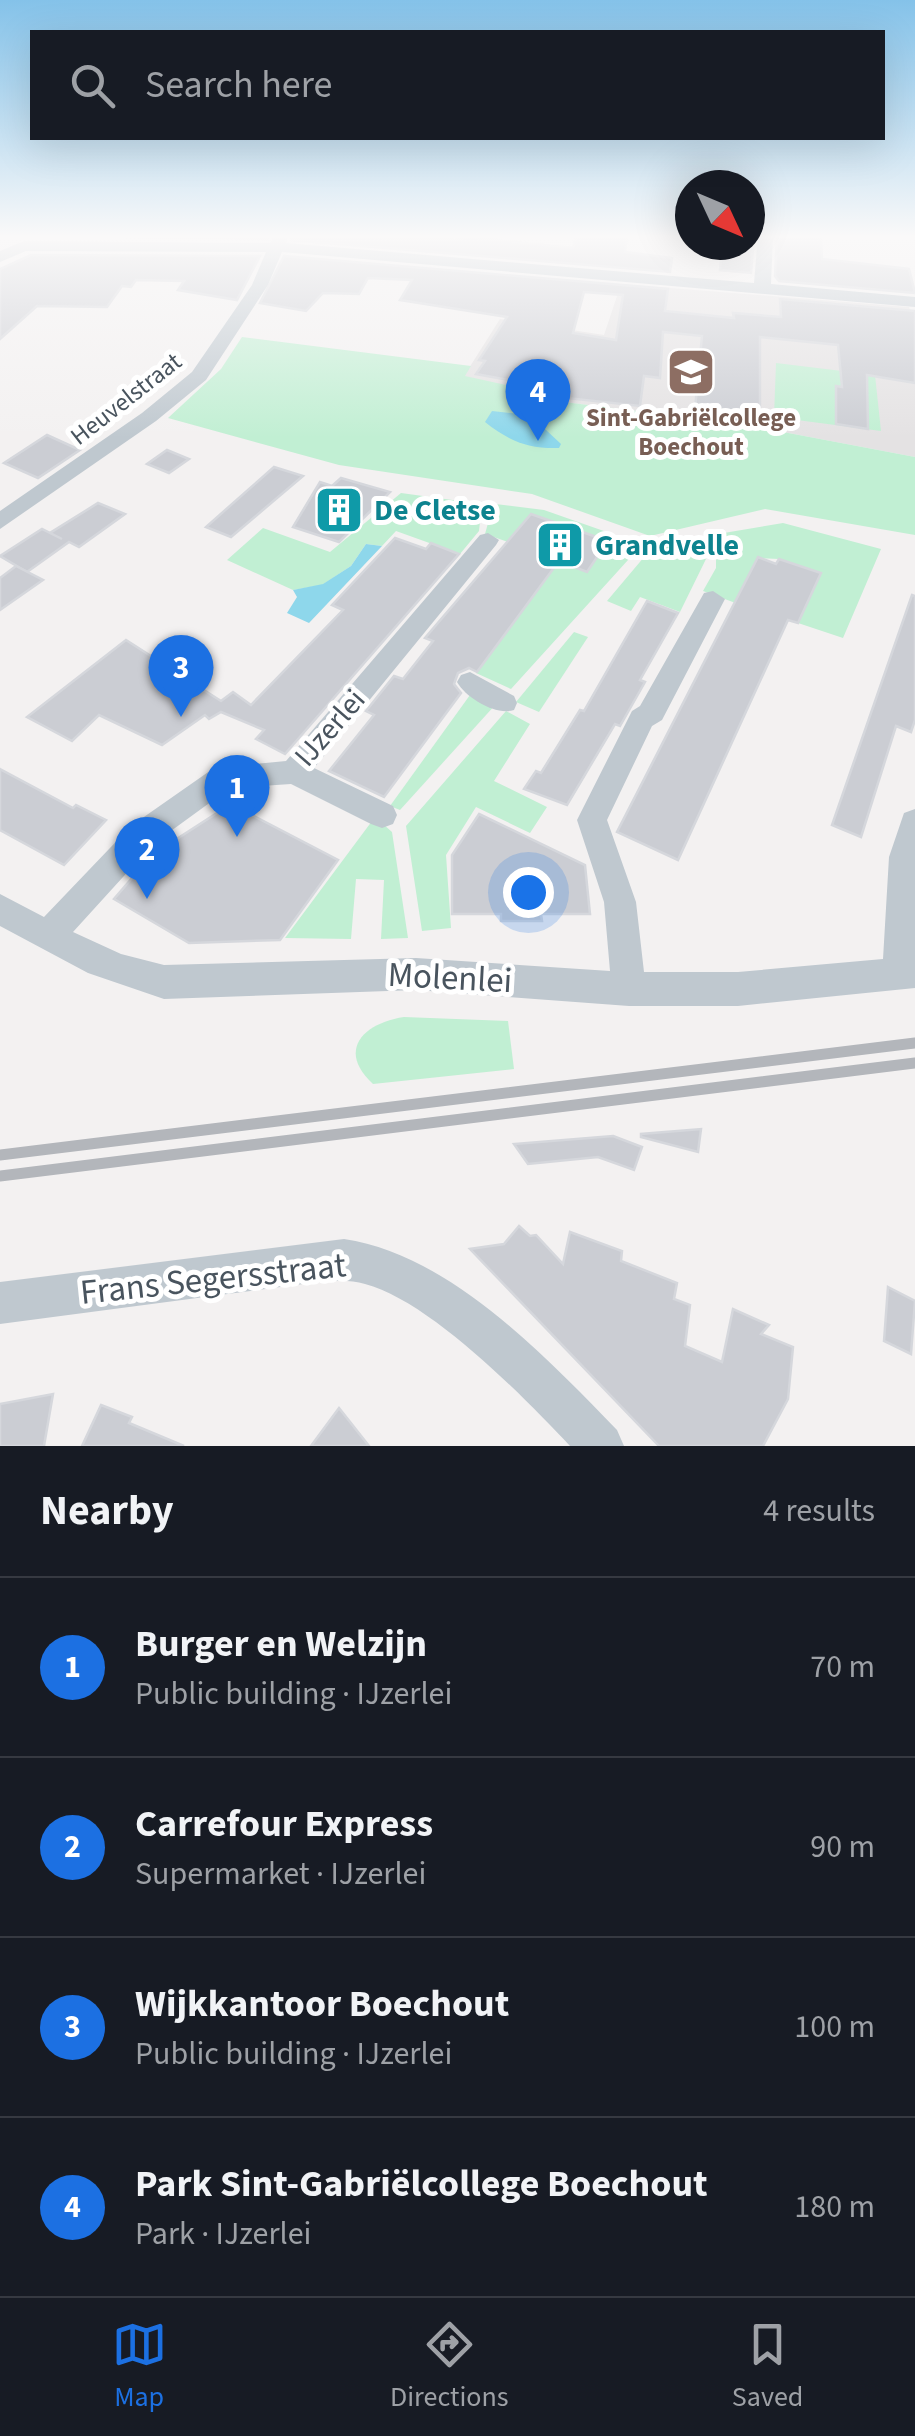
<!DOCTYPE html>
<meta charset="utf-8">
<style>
body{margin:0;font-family:"Source Sans 3",sans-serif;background:#20242c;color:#f1f3f6}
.compass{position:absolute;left:675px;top:170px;width:90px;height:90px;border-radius:50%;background:#171b24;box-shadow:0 10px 40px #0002;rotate:134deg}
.you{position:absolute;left:528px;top:892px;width:35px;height:35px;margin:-25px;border:8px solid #fff;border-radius:50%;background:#1a73e8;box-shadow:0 0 0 15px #1a73e833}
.badge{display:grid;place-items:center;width:65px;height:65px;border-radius:50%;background:#1c70e2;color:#fff;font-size:32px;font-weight:700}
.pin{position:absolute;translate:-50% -82px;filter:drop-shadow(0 2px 5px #0008)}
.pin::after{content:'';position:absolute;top:52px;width:35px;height:30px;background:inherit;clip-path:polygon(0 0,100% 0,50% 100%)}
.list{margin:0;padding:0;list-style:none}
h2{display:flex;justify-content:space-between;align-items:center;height:130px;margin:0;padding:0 40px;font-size:42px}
h2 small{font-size:32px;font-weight:400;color:#9ea1a6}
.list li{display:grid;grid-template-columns:65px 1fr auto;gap:30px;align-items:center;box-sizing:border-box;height:180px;padding:0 40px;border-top:2px solid #363941}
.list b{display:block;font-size:38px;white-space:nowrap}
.list p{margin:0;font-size:32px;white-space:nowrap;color:#9ea1a6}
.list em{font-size:32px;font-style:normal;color:#9ea1a6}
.icon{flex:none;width:55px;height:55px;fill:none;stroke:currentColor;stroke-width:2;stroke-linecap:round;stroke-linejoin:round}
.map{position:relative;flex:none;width:915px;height:1446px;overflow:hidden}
.search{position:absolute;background:#171b24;box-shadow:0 10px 40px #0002;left:30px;right:30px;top:30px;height:110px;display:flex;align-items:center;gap:25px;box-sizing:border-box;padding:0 35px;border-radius:0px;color:#9ea1a6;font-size:38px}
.sheet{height:850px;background:#171b24}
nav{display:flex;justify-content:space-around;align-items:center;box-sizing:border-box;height:140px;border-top:2px solid #363941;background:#171b24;font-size:28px;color:#9ea1a6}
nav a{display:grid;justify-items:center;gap:5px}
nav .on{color:#1c70e2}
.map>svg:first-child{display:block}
.education{fill:#e4e2e3}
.green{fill:#c1efd3}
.water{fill:#8ed7eb}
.building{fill:#cbcdd3;stroke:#d5d7dc;stroke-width:2.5;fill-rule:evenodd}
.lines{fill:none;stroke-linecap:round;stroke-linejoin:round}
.minor{fill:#bfc8cf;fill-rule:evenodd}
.rail{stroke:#b3b6bb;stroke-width:11}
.labels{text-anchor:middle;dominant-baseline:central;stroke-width:10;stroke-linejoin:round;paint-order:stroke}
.far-street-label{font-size:25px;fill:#49545e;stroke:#fff}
.far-education-label{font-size:25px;font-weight:bold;fill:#785e54;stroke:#fff}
.culture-label{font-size:30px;font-weight:bold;fill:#0d838f;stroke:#fff;text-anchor:start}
.street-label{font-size:30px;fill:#49545e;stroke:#fff}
.near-street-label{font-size:35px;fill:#49545e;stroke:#fff}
</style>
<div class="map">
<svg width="915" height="1446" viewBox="0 0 915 1446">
<rect width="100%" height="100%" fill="#f3f1f1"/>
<!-- education -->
<polygon class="education" points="621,284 909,307 915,324 915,457 741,424 507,395 464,376 500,319 604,335"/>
<!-- green -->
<g class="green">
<polygon points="242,337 471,366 465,376 506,385 507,395 741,424 915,457 915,535 765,509 650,536 532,494 339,465 168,418 221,369"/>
<polygon points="776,363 875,375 881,431 774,417"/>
<polygon points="401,493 467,502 481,513 479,531 460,554 396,531 382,546 366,544 351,566 322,585 293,590 227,560 263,528 330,552"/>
<polygon points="487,503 544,510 638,543 638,549 511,689 476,673 541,585 521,547 586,571 607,541 531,514 508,542 485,534 490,516"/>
<polygon points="783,523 881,549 843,638 798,623 821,574 779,559 758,558 739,595 776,618 703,591 716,568 716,557 700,537"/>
<polygon points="673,542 687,543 706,559 680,612 640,597 631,611 607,601 650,550"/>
<polygon points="574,632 588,637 539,712 516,702"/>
<polygon points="470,695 496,704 400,810 390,806"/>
<polygon points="506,711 530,724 494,781 547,807 530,833 476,807 446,855 451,928 422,931 406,826"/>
<polygon points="375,817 392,832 408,938 381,939 384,880 356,879 351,939 285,938"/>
<path d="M404,1017L508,1021L514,1069L373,1084C336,1050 364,1023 404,1017Z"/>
</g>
<!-- water -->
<g class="water">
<path d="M492,411L530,415L561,444L559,448C528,449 509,441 485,422Z"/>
<polygon points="366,544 382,546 309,623 287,613 297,597 293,590 323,584 351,566"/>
</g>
<!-- building -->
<g class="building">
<polygon points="68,236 270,236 268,239"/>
<polygon points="291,236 457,240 467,237 573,248 576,236 627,236 625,252 672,258 670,272 291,240"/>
<polygon points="750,236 754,236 751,273 720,270 722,245 750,245"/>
<polygon points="777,236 821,238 822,259 909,269 915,293 779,281 775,276"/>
<polygon points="31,255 260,256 237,300 178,290 184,281 136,280 131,287 122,286 107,307 37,306 0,339 0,269"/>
<path d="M284,256L668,289L665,311L734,318L733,313L781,317L780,299L915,311V383L867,375L868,429L836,424V386L842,387L838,345L760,337V422L728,418L720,411L695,409L702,336L663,332L660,378L644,376L640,406L511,392L514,381L476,374L485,361L479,360L507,317L400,300L412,280L368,278L359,294L323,293L306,311L260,303ZM584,292L623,295L616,340L573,333Z"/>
<polygon points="47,435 80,450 38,478 4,463"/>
<polygon points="167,450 189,459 169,473 147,464"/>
<polygon points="274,467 303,476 231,537 206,527"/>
<polygon points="341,478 390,492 339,542 293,527 320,482 332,486"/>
<polygon points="98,503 125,514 79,547 69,542 27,572 0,556 42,529 62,539 50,533"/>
<polygon points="531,514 608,541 587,572 559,561 477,672 469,668 458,673 454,684 461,693 384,797 329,771 374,715 366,711 394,676 403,679 433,641 425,638"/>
<polygon points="395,538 426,549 431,543 459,554 285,754 256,739 264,730 221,712 209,719 205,715 162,745 99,715 72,741 27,717 126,640 221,701 233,692 251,705 343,610 332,605"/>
<polygon points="758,557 776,564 779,559 821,573 798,623 788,620 678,860 617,832"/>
<polygon points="16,566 43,580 0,610 0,578"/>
<polygon points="912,595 915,596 915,720 911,732 896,726 861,837 832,825"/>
<polygon points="647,601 678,613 640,680 645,682 620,726 615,724 567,805 524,789 536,771 541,773 580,710 584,711"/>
<polygon points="0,769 73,808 76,805 106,820 64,865 0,830"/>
<polygon points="231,804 338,860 280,940 189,943 114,899 152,855"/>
<polygon points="479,814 585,865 590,914 541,914 542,921 501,921 501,914 452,914 452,855"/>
<polygon points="701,1129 698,1152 641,1137 641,1134"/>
<polygon points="613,1136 642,1147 634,1170 598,1157 528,1164 514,1144"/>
<polygon points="519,1226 530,1236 536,1235 563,1264 570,1232 622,1251 621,1261 677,1283 674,1299 690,1305 685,1346 722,1362 733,1309 769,1325 761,1334 793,1347 788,1399 763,1446 659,1446 470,1249 504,1244"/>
<polygon points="888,1287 915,1301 911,1354 884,1341"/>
<polygon points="53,1394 44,1446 0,1446 0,1404"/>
<polygon points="101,1405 132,1417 129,1423 184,1446 82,1446"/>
<polygon points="339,1408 369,1446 311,1446"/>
</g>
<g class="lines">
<!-- minor -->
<g class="minor">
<polygon points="274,236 288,236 286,243 754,283 758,236 773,236 771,284 915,297 915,307 282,252 268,285 206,380 156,421 0,529 0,511 142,413 192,372 252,285 266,252 26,251 0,262 0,251 24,241 270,243"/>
<polygon points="488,533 499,540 496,545 314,768 393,806 397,815 393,824 382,828 371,824 291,784 230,788 153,844 73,932 121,954 164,965 416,958 610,971 604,902 577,820 632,711 640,706 704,593 713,591 725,599 662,720 652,726 607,820 636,902 644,972 738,972 883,959 889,857 904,813 915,809 915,988 738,1006 629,1006 416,990 164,999 88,973 0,926 0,894 44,917 131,826 214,768 286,761 480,535"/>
<path d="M470,672L514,696L517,703L514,710C496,716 466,698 457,682L461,675Z"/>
<path d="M344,1239C449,1254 546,1357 617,1430L624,1446H570C524,1397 430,1301 365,1284C345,1278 323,1282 303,1284L0,1324V1282Z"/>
</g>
<!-- rail -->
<g class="rail">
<polyline points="0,1155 915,1043"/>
<polyline points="0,1176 915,1063"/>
</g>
</g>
<!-- sky -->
<linearGradient id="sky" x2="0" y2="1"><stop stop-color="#84c2e9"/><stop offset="0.54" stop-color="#faf9f9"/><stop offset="1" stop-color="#faf9f9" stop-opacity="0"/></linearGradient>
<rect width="915" height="438" fill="url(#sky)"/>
<!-- icons -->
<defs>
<g id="school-square" transform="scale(2.5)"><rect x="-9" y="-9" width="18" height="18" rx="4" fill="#8d6e63" stroke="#fff"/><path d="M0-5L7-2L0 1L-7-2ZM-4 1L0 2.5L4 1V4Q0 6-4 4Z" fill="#fff"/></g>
<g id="building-square" transform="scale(2.5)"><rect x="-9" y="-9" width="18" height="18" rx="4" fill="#0f9aa8" stroke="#fff"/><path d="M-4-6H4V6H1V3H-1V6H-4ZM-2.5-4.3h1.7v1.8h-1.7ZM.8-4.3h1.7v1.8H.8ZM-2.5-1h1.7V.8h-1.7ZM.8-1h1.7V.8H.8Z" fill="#fff"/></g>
</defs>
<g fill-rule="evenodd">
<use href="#school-square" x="691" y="372"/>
<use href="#building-square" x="339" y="510"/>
<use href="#building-square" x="560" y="545"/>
</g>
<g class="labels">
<!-- far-street labels -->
<g class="far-street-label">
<text transform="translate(126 399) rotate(-38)">Heuvelstraat</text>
</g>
<!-- far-education labels -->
<g class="far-education-label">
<text x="691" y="418">Sint-Gabriëlcollege<tspan x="691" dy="29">Boechout</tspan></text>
</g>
<!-- culture labels -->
<g class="culture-label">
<text x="374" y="510">De Cletse</text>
<text x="595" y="545">Grandvelle</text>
</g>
<!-- street labels -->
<g class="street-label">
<text transform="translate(330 728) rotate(-49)">IJzerlei</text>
</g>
<!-- near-street labels -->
<g class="near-street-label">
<text transform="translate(450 978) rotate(3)">Molenlei</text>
<text transform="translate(213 1279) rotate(-6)">Frans Segersstraat</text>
</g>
</g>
</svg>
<svg class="compass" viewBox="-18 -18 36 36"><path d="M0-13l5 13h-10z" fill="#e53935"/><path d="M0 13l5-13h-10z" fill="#9ea1a6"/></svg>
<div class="you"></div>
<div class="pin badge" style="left:237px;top:837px">1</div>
<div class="pin badge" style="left:147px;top:899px">2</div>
<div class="pin badge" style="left:181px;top:717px">3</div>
<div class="pin badge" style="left:538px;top:441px">4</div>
<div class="search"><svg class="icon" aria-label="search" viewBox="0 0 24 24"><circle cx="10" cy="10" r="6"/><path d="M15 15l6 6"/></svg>Search here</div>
</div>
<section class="sheet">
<h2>Nearby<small>4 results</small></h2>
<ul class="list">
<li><span class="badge">1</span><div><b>Burger en Welzijn</b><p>Public building · IJzerlei</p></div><em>70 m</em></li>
<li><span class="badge">2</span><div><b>Carrefour Express</b><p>Supermarket · IJzerlei</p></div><em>90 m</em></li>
<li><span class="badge">3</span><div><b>Wijkkantoor Boechout</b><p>Public building · IJzerlei</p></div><em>100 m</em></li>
<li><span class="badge">4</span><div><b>Park Sint-Gabriëlcollege Boechout</b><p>Park · IJzerlei</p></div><em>180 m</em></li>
</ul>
</section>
<nav>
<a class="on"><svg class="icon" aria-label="map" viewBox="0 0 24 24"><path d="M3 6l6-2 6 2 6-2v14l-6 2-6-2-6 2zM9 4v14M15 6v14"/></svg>Map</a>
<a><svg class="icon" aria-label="directions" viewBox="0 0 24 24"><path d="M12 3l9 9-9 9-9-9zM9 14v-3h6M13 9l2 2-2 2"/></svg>Directions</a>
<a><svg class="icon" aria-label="saved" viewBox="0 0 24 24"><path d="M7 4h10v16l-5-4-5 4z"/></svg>Saved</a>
</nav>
